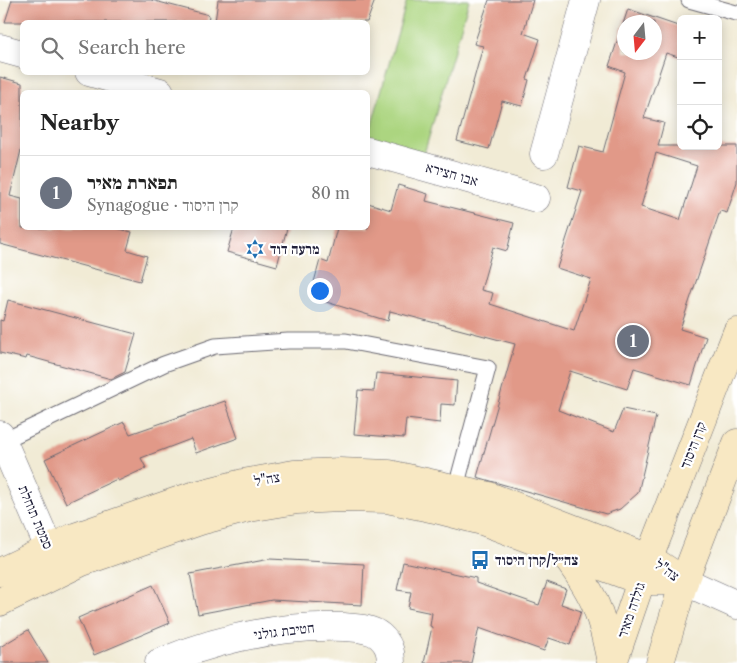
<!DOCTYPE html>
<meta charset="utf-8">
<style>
body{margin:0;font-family:"Libre Caslon Text","Frank Ruhl Libre",serif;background:#f6f6f6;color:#222}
.controls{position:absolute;right:15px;top:15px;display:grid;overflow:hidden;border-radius:8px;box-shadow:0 2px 12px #0003}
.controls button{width:45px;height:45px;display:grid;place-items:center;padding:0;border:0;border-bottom:1px solid #e0e0e0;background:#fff;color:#222;font:25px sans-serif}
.compass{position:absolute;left:617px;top:15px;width:45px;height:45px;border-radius:50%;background:#fff;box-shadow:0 2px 12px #0003;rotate:196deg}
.you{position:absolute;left:319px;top:290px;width:18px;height:18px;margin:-12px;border:4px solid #fff;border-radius:50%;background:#1a73e8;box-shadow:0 0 0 8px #1a73e833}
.badge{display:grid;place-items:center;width:32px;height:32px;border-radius:50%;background:#1f6fb2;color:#fff;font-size:16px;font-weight:700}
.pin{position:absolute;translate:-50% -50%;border:2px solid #fff;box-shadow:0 1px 5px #0006}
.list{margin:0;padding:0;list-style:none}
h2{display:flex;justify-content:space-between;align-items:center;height:65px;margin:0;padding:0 20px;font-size:21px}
h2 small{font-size:16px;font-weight:400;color:#767676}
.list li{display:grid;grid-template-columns:32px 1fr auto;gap:15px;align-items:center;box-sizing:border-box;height:75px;padding:0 20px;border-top:1px solid #e0e0e0}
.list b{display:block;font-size:19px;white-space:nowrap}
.list p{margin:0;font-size:16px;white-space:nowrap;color:#767676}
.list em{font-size:16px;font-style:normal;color:#767676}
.icon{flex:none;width:28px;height:28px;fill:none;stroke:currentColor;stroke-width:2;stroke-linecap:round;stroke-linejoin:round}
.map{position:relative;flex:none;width:737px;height:663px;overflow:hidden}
.search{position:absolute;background:#fff;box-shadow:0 2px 12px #0003;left:20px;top:20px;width:350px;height:55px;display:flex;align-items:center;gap:12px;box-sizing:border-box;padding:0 18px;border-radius:8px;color:#767676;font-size:19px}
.panel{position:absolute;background:#fff;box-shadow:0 2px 12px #0003;left:20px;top:90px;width:350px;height:140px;border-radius:8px}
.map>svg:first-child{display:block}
.green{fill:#acd580;stroke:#677c5e}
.building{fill:#e19988;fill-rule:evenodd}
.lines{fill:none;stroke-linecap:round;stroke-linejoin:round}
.lane-casing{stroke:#6a6871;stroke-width:17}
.street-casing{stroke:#6a6871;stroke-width:29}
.secondary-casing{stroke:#6a6871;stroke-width:29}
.lane{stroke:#fff;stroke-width:15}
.street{stroke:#fff;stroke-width:28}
.secondary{stroke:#f8e8c3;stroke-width:28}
.labels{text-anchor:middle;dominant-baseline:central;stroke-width:4.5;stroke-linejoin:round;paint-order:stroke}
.street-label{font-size:14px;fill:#22223b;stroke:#fff}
.poi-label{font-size:14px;font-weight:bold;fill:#22223b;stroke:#fff;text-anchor:start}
</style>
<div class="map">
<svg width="737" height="663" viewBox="0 0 737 663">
<rect width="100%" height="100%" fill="#fff"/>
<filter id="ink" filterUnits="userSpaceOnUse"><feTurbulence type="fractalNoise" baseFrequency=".02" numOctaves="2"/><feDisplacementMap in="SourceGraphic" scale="10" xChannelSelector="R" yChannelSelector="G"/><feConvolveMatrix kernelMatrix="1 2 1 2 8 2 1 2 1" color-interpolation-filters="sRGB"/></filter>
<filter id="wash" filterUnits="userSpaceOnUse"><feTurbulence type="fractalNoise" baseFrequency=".0096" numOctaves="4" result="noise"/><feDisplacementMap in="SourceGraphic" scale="20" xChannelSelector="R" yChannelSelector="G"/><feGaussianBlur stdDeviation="1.12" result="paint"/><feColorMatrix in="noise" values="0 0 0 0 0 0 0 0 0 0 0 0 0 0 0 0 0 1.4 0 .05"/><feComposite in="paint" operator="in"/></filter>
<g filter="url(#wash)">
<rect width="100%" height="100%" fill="#f1ebd5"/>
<!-- green -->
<polygon class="green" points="407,0 469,0 424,154 368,138"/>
<g id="blocks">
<!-- building -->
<g class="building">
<polygon points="12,0 151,0 209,15 208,22 5,22"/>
<polygon points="218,0 375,0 367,22 215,22"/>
<polygon points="489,0 533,0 523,33 540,39 527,79 529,80 522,106 502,101 489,149 457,141 483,46 474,44"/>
<path d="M628,9L681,27V58L666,53L644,118L664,123L658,146H737V182L727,213L720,211L680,329L706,337L691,385L634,368L627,389L570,371L558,410L614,432L623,409L656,416L638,493L620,509L606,514L477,477L515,344L390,311L388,321L310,297L320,260L328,263L337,228H368V203L391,210L398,185L428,194L426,201L514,223L507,251L493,247L481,290L493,293L490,304L574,331L591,279L557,268L582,191L568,187L579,146L603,152L625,72L609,66ZM624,22H654V52H624ZM656,153L697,166L680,220L641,207Z"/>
<polygon points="0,77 22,83 22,146 10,196 22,199 22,228 116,228 132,232 127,250 147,256 140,281 0,244"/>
<polygon points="234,228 287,228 277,266 227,252"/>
<polygon points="8,300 136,334 125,372 111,379 27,356 26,359 0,353 0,320 3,321"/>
<polygon points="376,373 457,381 455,405 441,404 440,423 406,419 404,438 354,434 358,390 374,391"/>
<polygon points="225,401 238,438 196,453 191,439 141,458 146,468 118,481 117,479 66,503 45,459 124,422 130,434"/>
<polygon points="270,559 364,564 362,605 272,600 198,614 190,574"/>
<polygon points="403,562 476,578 476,583 539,605 547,582 566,589 561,604 581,611 570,645 549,638 544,651 479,628 471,663 424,663 432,627 430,626 432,613 408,608 411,592 397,590"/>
<polygon points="153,585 170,623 94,655 78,618"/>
<polygon points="28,630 48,663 0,663 0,647"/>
</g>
</g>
</g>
<g filter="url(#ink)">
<use href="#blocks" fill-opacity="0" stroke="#6a6871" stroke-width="1"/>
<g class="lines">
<!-- lane casing -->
<g class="lane-casing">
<g id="lane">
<polyline points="689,0 736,13"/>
<polyline points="3,441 164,364 215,346 288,341 346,341 488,368 456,487"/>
</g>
</g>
<!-- street casing -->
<g class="street-casing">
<g id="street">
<polyline points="0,48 22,54"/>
<polyline points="89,72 160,92"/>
<polyline points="368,151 536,198"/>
<polyline points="544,154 586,0"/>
<polyline points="0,435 59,571"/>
<polyline points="684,581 737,605"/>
<path d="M159,663C217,639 281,625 344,627C356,628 371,628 380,636C389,644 391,652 391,663"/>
</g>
</g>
<!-- secondary casing -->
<g class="secondary-casing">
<g id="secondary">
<path d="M561,550C594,593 601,610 611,663"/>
<polyline points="0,572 72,538 192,496 243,483 294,474 340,472 389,474 489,496 649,558 684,581"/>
<polyline points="0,602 82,562 200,521 249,508 297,500 340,498 387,499 435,509 482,521 641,581 684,581"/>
<polyline points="613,663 649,558 737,332"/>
<polyline points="660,663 684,581 737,443"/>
</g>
</g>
<!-- lane -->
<use href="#lane" class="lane"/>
<!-- street -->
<use href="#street" class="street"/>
<!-- secondary -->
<use href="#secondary" class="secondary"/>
</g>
</g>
<!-- icons -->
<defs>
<g id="synagogue-bare" transform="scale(1.5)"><path d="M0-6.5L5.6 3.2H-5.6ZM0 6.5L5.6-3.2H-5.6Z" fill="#1f6fb2" stroke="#fff" stroke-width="2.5" paint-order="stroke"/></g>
<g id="bus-bare" transform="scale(1.5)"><path d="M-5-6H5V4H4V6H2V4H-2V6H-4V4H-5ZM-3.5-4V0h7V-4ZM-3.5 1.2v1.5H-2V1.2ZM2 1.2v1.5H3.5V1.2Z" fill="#1f6fb2" stroke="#fff" stroke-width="2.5" paint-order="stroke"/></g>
</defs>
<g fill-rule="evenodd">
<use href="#synagogue-bare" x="255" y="249"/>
<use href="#bus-bare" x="480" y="560"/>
</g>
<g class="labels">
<!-- street labels -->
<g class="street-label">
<text transform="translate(452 174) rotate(16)">אבו חצירא</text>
<text transform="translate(693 445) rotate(-69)">קרן היסוד</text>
<text transform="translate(267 479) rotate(-10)">צה"ל</text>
<text transform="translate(36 517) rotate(67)">סמטת תוחלת</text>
<text transform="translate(667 570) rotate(36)">צה"ל</text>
<text transform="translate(631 610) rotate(-71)">גולדה מאיר</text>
<text transform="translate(284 631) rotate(-7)">חטיבת גולני</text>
</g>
<!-- poi labels -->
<g class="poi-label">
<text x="270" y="249">מרעה דוד</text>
<text x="495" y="560">צה״ל/קרן היסוד</text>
</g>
</g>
</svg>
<div class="controls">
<button>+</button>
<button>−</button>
<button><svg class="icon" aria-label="locate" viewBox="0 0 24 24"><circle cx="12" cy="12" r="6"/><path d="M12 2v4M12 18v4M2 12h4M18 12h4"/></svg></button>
</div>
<svg class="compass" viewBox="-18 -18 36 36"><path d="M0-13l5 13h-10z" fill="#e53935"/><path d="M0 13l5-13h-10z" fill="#767676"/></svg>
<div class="you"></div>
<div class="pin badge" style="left:633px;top:341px;background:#6b7280">1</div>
<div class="search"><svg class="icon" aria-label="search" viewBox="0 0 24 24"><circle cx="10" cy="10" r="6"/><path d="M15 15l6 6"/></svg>Search here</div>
<section class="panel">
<h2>Nearby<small></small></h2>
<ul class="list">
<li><span class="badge" style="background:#6b7280">1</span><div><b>תפארת מאיר</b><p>Synagogue · קרן היסוד</p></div><em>80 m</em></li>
</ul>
</section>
</div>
